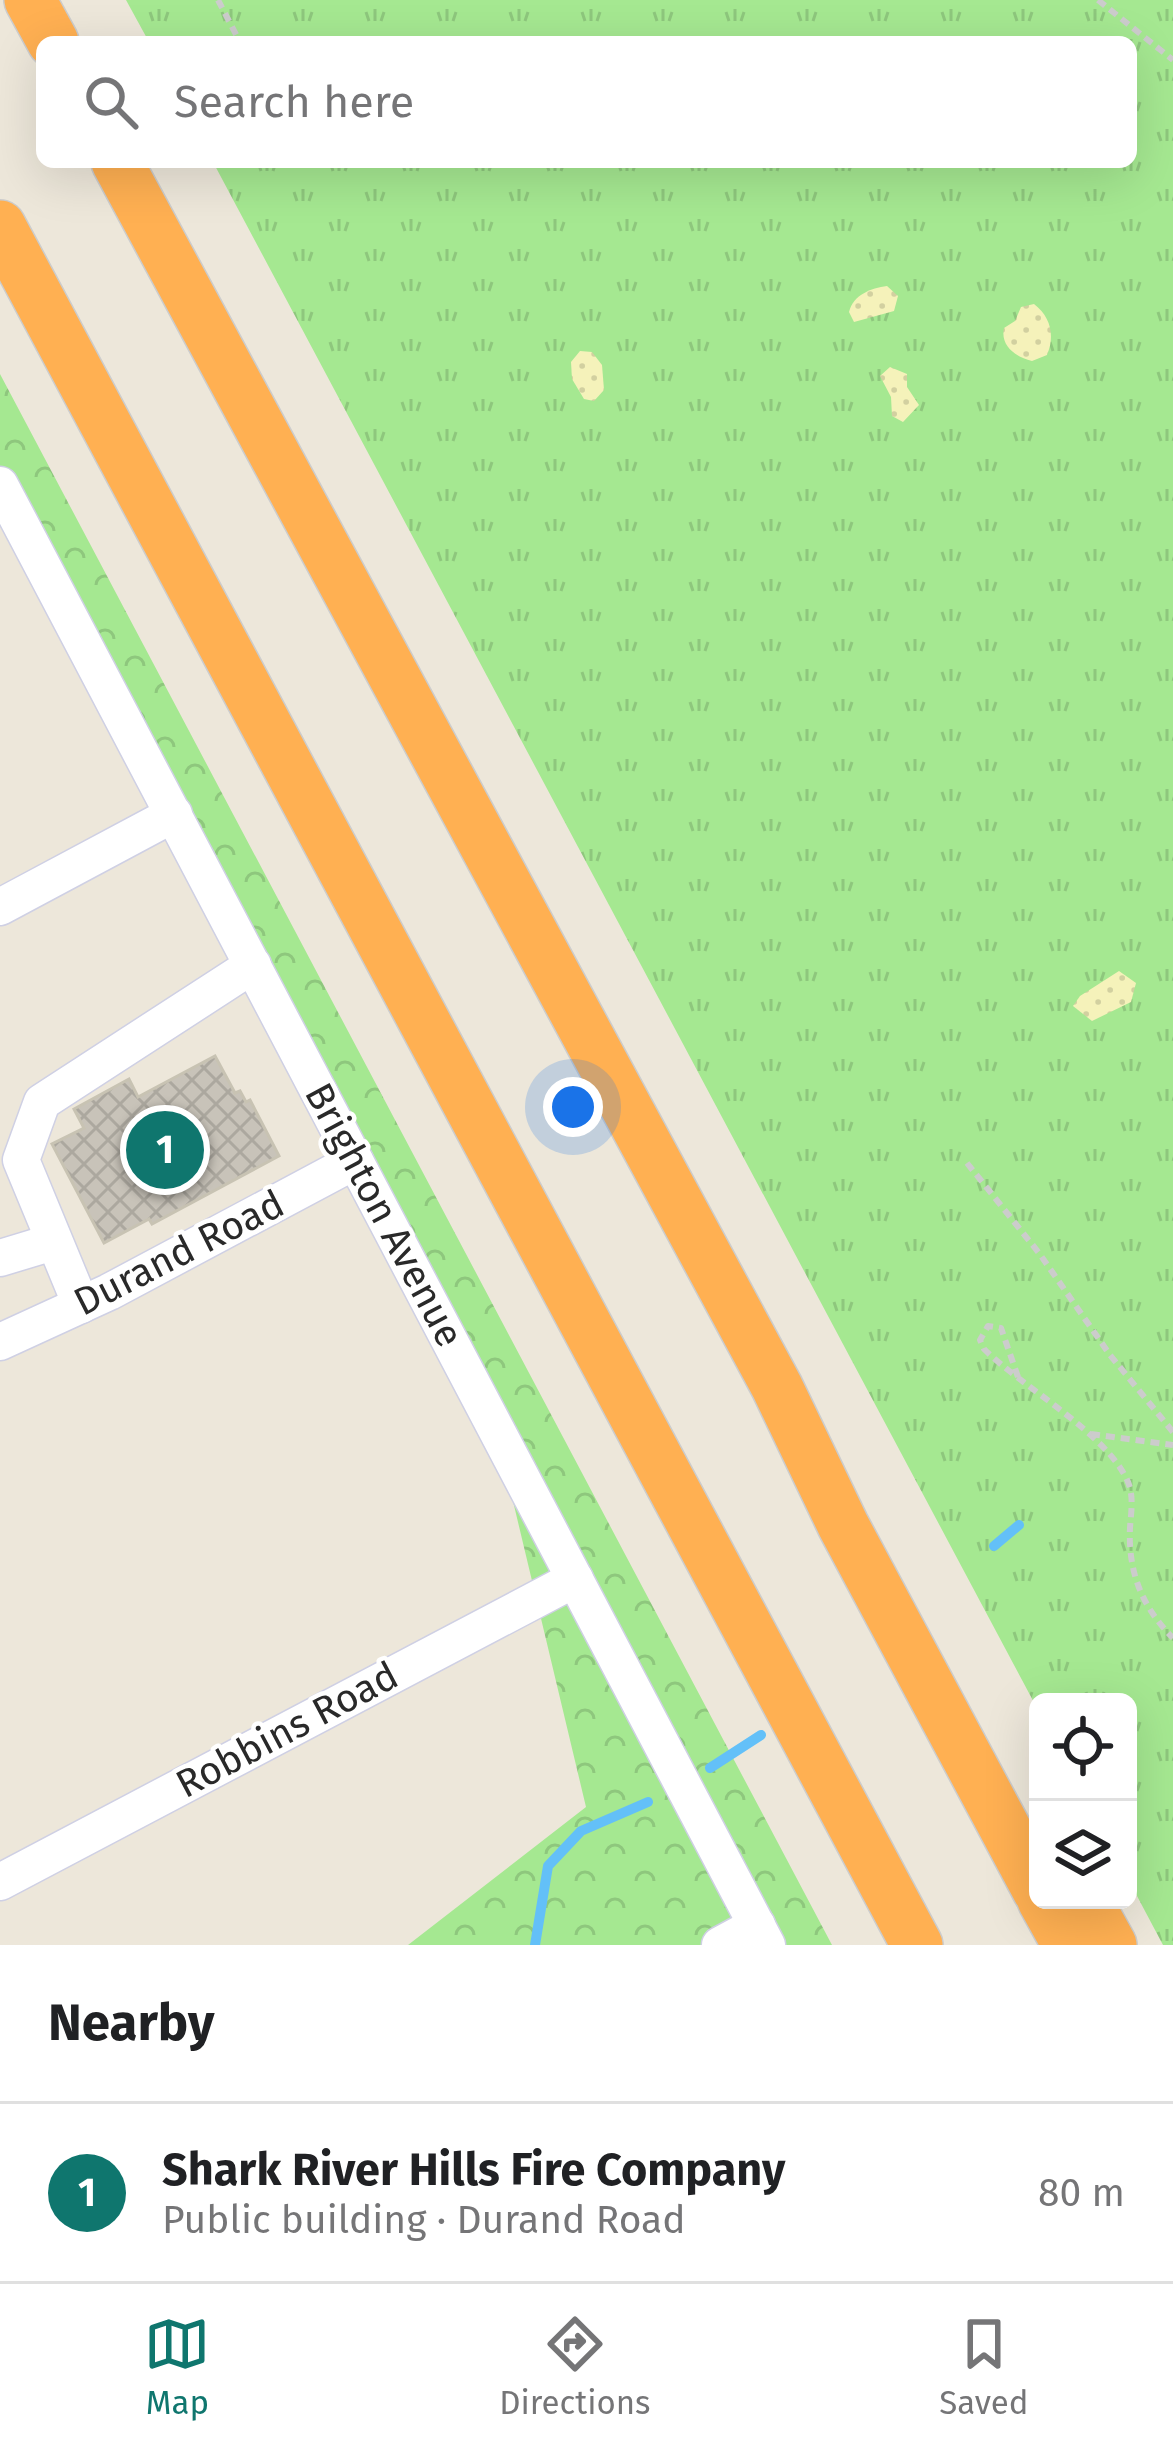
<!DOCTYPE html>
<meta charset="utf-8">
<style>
body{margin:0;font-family:"Fira Sans",sans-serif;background:#f2f2f2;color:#202124}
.controls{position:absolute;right:36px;bottom:36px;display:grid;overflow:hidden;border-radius:18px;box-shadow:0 12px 48px #0002}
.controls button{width:108px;height:108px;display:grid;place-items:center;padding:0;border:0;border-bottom:3px solid #e0e0e0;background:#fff;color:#202124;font:60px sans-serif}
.you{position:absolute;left:573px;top:1107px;width:42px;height:42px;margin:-30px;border:9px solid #fff;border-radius:50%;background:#1a73e8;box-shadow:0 0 0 18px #1a73e833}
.badge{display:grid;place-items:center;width:78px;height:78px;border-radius:50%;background:#0f766e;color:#fff;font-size:39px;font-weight:700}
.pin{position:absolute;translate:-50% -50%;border:6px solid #fff;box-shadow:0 3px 12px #0006}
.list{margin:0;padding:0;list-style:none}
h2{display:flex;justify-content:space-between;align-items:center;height:156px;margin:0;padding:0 48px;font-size:51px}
h2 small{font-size:39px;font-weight:400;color:#757577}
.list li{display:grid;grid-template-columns:78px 1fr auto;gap:36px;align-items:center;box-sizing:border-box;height:180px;padding:0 48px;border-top:3px solid #e0e0e0}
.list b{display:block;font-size:45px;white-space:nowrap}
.list p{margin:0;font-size:39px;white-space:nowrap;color:#757577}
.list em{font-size:39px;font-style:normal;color:#757577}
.icon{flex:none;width:66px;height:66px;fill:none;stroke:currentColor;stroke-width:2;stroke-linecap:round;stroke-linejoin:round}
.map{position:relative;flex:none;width:1173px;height:1945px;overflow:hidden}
.search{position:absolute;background:#fff;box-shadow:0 12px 48px #0002;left:36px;right:36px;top:36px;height:132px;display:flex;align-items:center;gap:30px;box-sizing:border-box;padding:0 42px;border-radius:18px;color:#757577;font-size:45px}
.sheet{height:336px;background:#fff}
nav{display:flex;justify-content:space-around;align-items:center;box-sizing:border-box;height:168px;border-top:3px solid #e0e0e0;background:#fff;font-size:33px;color:#757577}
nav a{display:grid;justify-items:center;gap:6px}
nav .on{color:#0f766e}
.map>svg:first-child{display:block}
.grass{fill:url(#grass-tufts)}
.forest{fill:url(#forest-crowns)}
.sand{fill:url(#sand-dots)}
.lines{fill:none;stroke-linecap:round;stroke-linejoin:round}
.stream{stroke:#63c0f8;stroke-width:10}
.building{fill:url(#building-cross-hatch);stroke:#c8c3b3;stroke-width:3}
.minor-casing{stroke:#cfd0e4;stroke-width:39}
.highway-casing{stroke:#ccc;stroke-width:54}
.path{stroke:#ccc;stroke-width:6;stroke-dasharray:9 6;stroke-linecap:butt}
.minor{stroke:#fff;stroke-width:36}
.highway{stroke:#ffb052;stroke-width:51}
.labels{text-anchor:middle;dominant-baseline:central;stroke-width:9;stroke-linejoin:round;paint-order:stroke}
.street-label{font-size:39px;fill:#292929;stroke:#fff}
</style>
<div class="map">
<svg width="1173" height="1945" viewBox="0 0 1173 1945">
<defs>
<pattern id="grass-tufts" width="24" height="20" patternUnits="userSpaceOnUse" patternTransform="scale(3)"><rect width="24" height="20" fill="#a5e891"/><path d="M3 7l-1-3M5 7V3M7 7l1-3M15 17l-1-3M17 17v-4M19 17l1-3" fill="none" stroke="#8ec77d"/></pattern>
<pattern id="forest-crowns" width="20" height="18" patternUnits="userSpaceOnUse" patternTransform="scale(3)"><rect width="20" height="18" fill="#a5e891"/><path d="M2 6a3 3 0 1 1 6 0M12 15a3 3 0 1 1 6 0" fill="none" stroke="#8ec77d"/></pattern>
<pattern id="sand-dots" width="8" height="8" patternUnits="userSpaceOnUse" patternTransform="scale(3)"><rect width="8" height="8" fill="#f5f2ba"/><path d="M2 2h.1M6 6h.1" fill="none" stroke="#d2d0a0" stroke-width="1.8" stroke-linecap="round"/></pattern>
<pattern id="building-cross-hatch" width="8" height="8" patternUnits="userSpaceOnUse" patternTransform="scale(3)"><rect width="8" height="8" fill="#c8c3b9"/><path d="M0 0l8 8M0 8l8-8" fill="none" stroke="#aca89f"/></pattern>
</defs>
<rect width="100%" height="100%" fill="#ede7da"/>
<!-- grass -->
<polygon class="grass" points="126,0 1173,0 1173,1945 1163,1945 1128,1879 1128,1702 1038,1702 1038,1710 213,162 1131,162 1131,42 149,42"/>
<!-- forest -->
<polygon class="forest" points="0,374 832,1945 408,1945 586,1807 496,1430 0,474"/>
<!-- sand -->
<g class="sand">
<path d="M887,286L898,296L894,311L854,322L849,312C853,295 871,288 887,286Z"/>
<path d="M1034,304C1051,317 1055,336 1047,355L1032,361C1016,357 1000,346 1004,328L1015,321L1021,307Z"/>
<polygon points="580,351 592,352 602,365 604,390 594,401 584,399 572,379 571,362"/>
<polygon points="890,367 907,374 907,387 919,405 903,422 892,416 891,397 880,376"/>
<polygon points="1119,971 1136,983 1131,1002 1092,1021 1073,1006 1080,996"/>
</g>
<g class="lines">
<!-- stream -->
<g class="stream">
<polyline points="994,1546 1019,1525"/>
<polyline points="710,1768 761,1735"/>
<polyline points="535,1945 548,1866 581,1831 648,1802"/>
</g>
</g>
<!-- building -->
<polygon class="building" points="215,1056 235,1093 240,1091 246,1102 250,1100 279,1156 152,1224 149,1219 104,1243 52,1144 84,1128 74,1109 129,1079 138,1097"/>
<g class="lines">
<!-- minor casing -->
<g class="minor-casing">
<g id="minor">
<polyline points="0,485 767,1945"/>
<polyline points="0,907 174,814"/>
<polyline points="0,1258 53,1242"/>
<polyline points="81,1305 21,1160 42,1102 253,965"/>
<polyline points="0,1342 109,1292 355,1161"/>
<polyline points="0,1882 575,1579"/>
<polyline points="720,1945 757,1925"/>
</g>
</g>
<!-- highway casing -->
<g class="highway-casing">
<g id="highway">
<polyline points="30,0 53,42"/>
<polyline points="117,162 777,1387 843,1525 1038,1890"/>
<polyline points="0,226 917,1945"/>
<polyline points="1043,1900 1068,1945"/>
<polyline points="1086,1900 1111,1945"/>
</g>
</g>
<!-- path -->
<g class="path">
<polyline points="218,0 240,42"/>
<polyline points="1098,0 1173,60"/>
<polyline points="967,1163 1039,1253 1110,1355 1173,1432"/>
<path d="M1018,1377L1001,1328L988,1326L980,1340L984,1349C1022,1387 1108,1434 1128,1482C1134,1496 1131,1513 1130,1528C1128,1572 1142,1607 1173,1638"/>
<polyline points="1091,1434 1173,1445"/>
</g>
<!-- minor -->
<use href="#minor" class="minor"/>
<!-- highway -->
<use href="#highway" class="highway"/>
</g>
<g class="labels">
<!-- street labels -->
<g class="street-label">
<text transform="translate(384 1215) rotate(62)">Brighton Avenue</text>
<text transform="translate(179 1253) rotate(-27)">Durand Road</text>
<text transform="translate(287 1730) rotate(-28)">Robbins Road</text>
</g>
</g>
</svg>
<div class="controls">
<button><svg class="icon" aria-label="locate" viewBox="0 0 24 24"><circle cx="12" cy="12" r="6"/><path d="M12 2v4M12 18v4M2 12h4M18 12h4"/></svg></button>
<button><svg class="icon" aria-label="layers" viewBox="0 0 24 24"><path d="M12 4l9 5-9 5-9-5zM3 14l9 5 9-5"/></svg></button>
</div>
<div class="you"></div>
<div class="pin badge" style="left:165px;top:1150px">1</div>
<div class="search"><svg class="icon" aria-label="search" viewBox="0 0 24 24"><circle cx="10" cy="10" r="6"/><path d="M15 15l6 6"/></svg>Search here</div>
</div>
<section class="sheet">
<h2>Nearby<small></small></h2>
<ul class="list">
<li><span class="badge">1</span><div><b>Shark River Hills Fire Company</b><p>Public building · Durand Road</p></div><em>80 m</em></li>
</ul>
</section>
<nav>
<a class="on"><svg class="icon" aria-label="map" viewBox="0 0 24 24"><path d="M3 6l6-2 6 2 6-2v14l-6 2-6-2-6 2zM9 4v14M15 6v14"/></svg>Map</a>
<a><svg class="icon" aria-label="directions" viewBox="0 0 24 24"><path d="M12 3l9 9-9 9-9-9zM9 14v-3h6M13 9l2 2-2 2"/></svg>Directions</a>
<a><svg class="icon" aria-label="saved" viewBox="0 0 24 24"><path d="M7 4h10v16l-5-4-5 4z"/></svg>Saved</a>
</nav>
